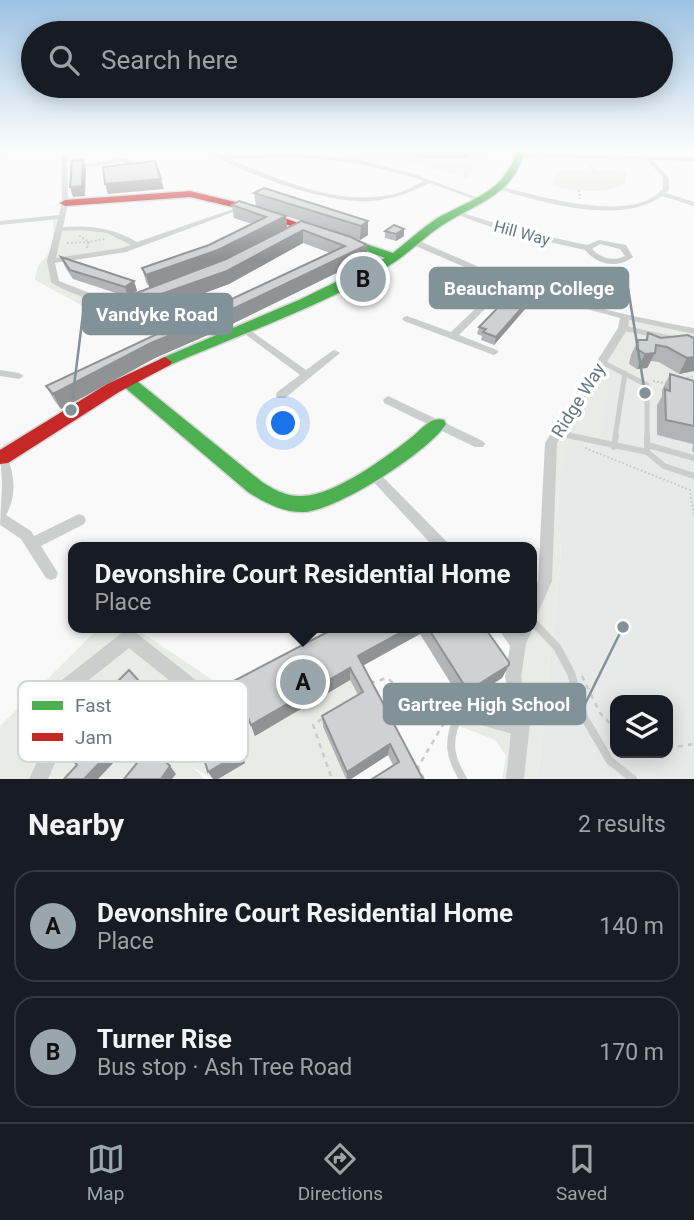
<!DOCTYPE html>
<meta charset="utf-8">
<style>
body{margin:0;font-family:Roboto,sans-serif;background:#242831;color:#f1f3f6}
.controls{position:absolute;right:21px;bottom:21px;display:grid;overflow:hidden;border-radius:14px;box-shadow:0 4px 18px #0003}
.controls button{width:63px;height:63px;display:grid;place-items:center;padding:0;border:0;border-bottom:2px solid #363941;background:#171b24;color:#f1f3f6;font:35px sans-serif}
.you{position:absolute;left:284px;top:424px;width:24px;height:24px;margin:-18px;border:5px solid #fff;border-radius:50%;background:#1a73e8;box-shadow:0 0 0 10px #1a73e833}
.badge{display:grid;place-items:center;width:46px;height:46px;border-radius:50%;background:#99a6ac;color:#111;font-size:23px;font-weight:700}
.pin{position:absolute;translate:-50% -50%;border:4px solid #fff;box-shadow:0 2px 7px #0006}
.popup{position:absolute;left:68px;top:542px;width:469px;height:91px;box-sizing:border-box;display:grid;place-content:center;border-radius:14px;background:#171b24;filter:drop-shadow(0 2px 5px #0005);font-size:23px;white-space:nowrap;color:#9ea1a6}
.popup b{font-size:26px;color:#f1f3f6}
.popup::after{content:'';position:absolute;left:50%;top:100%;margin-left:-14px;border:14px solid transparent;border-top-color:#171b24}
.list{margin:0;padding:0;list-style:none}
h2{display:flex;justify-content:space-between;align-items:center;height:91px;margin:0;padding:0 28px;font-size:30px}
h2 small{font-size:23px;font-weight:400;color:#9ea1a6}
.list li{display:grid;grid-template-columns:46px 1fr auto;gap:21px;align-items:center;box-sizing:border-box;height:112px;margin:0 14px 14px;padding:0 14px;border:2px solid #363941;border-radius:21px}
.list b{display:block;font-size:26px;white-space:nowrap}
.list p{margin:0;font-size:23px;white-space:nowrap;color:#9ea1a6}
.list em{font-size:23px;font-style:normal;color:#9ea1a6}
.icon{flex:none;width:38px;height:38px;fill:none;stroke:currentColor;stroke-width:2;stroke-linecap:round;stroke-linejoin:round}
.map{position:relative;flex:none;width:694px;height:779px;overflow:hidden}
.search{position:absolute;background:#171b24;box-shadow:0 4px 18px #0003;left:21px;right:21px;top:21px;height:77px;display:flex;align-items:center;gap:18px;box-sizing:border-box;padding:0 24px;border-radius:38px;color:#9ea1a6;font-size:26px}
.sheet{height:343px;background:#171b24}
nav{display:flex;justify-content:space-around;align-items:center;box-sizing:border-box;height:98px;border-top:2px solid #363941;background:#171b24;font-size:19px;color:#9ea1a6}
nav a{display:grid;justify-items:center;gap:4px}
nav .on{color:#99a6ac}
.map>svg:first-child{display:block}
.built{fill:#e8eae9;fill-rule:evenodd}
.green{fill:#e8ebe6}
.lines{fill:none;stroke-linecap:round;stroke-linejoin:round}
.fast-casing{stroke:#d5d6d7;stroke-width:3}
.jam-casing{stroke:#d5d6d7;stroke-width:3}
.path-far1{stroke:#cacbcc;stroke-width:2;stroke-dasharray:2 2;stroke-linecap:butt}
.path{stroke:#cacbcc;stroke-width:2.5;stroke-dasharray:5 5;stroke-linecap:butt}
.lane-far2{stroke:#cccece;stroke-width:5}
.lane-far1{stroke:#cccece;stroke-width:6}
.lane{stroke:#cccece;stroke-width:8}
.street{fill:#cccece;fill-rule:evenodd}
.fast{fill:#4caf50;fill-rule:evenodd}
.jam{fill:#c62828;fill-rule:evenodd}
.wall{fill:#b2b4b5;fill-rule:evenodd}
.shaded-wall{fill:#919293}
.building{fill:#cfd1d2;stroke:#919293;stroke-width:2}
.labels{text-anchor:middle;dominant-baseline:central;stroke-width:7;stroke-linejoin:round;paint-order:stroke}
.far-street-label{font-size:16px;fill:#667982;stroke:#fff}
.street-label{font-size:18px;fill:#667982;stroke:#fff}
.key{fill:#fff;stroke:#d1d7da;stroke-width:2}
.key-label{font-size:19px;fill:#667982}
.leader{fill:none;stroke:#829299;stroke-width:2.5}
.callout-dot{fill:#829299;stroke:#fff;stroke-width:2.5}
.callout{fill:#829299;stroke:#829299;stroke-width:2.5}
.callout-label{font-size:19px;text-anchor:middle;font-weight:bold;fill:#fff}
</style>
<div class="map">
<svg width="694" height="779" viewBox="0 0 694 779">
<rect width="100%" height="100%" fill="#f9f9f9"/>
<!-- built -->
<g class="built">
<polygon points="211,150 481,150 468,178 379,153 366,160 313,155 236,156"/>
<path d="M635,326L694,338V779H537L561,554L557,503L561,469L567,440ZM615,700H668V753H615Z"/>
</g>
<!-- green -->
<g class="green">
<polygon points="469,150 486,150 468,178 386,154 394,152 440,165 465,165 463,158 469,158"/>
<path d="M558,170L627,171L625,184C601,195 577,191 552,186Z"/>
<path d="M60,217L59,229C92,227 107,228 136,245L123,250L51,261L55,282L75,293L131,303L304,227L394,257L189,351L2,458L3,445C63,411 123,375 186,347C251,318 318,294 380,258L302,232L227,272L119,312H94L35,280C38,261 40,266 48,254C55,243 53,229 53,218Z"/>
<polygon points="625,318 694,331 694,338 653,330 648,360 694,371 694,399 662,391 662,406 653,404 653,383 611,365 606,374 609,376 599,452 567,441 557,503 561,554 537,779 502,779 506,756 495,740 449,722 445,711 519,731 513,677 532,628 532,610 545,581 551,443"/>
<polygon points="99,628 135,628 235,695 213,779 191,766 205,779 172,779 176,773 137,779 0,779 0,726"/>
<polygon points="350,680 362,704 323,728 346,779 218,779 245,763 232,727 248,718 255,736"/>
</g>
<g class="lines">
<!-- fast casing -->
<g class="fast-casing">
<g id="fast">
<path d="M517,150H525C513,197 477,202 441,226C423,238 408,254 390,265C321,307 243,333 170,365L165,367L158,362L160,359L299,300L381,260L385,258L341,241L347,238L393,253C407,242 421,229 436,219C471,199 505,193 517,150Z"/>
<path d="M127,376L132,377L262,482C274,490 287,497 302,496C334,496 388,456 412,437C422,429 431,416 444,420L446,424C430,451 336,511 304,512C284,513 265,503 248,492L122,385L119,381Z"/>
</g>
</g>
<!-- jam casing -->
<g class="jam-casing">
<g id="jam">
<polygon points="190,191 248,205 321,231 312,233 241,209 190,197 65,206 60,203 65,200"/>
<polygon points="165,357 172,362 170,365 119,392 8,463 0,464 0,450 107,384"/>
</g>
</g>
<!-- path-far1 -->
<g class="path-far1">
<polyline points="589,164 595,172"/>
<polyline points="579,190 580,199"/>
<polyline points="67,243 89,242 78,235"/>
<polyline points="87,248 89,242 105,239"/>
<polyline points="687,378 694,376"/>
<polyline points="653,381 665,383"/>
<polyline points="585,448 690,490 694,516"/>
</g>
<!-- path -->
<g class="path">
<polyline points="582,676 600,713 615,729"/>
<polyline points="370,683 387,678 421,704 451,712"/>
<polyline points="322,719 313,725 332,779"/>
<polyline points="668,748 694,744"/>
<polyline points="424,779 418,767 444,723 445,711"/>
</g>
<!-- lane-far2 -->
<g class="lane-far2">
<polyline points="623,328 674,339"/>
<polyline points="602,362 647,385 647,437"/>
<polyline points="558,433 574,437"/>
<polyline points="615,437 625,373"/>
</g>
<!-- lane-far1 -->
<g class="lane-far1">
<polyline points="567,435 647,452 647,435"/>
<polyline points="648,445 694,458"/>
<polyline points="614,447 616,435"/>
<polyline points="647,452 664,466 694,476"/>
</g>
<!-- lane -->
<g class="lane">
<polyline points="532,621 557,647 571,673 584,717 610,761 633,779"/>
<path d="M463,779C449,756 447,740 459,715L517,731"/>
</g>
<!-- street -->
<g class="street">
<polygon points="0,150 17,150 0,154"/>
<path d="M61,150H67L68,203L63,227C90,225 114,228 137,242L242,206L247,207L126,252L55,263L59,281L95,295L131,299L135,302C119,312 66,293 51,282L47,261L58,219L0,225V221L59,215L62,203ZM80,230L107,233L131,245L122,248L56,258L62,231Z"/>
<path d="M202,150H210L222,155H311L359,160L414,174L484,200L479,201L430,183C411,192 394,199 373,201C326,205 243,173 202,150ZM296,158C341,159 382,167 424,181C414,186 404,192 394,194C338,207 280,180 230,159Z"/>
<path d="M521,154L694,157V161L653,160L669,178V190L666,193L694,202V206L662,196C621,226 541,202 497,189L496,188L499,186C538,196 612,218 650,199C654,197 659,192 663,189V178L647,160L519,157V155Z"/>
<polygon points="124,158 144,169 139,170 123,162 71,169 68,167"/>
<path d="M457,211L510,228L587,245L599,240L626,245L633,257C618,269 597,265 585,250L505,232L455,214L454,213ZM600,244L620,249L625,256C612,262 601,258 592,249Z"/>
<path d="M411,240H417C455,256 492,274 532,288C584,306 639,318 694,328V334L629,320L628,328L557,443L552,581L537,615L532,617V593L538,581L545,443L618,328L620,318L550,299L509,285L459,335L497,350L499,352L494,355L491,354L404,321L402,319L404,317L407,316L451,332L502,283L411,244Z"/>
<polygon points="244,326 306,370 332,351 335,350 340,353 285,398 277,398 276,395 277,392 300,375 241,331 239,329"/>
<polygon points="0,370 19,373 24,376 19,379 0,376"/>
<polygon points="388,396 483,441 485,444 483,447 475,447 384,403 383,400"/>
<path d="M0,449L4,451L6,454C15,475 17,495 6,515L31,531L34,536L79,514L84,516L86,520L84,524L41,546L58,573L56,578L51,580L46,578L21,539L0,525L2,485Z"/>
<polygon points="372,468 376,470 448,543 450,547 434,547 368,476 366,473 368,470"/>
<polygon points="532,627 533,628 526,644 521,677 531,713 524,779 506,779 513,713 505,677 510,646 498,628 515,628 517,629 517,628"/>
<polygon points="129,630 135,632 197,681 199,687 197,693 191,695 185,693 129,648 75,691 64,743 48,779 29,779 47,741 62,680 123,632"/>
</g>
<!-- fast -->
<use href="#fast" class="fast"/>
<!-- jam -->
<use href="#jam" class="jam"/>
</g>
<!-- wall -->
<g class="wall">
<polygon points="400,150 470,150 469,158 421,158"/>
<path d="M254,193L368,221V235L360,240L352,237L367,258L226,327L155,358L61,409L54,400L46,386L330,253L303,243L229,284L128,321L123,314L118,300L128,297L73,279L65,267L61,257L134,281L137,291L129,296L150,288L146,282L142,268L209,245L252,224L234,218L232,205L256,206ZM286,216L319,227L287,228Z"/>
<polygon points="404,229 404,236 396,241 385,238 385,231"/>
<polygon points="534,294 532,301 494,345 481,340 482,336 477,334 479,327"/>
<polygon points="648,333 661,338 688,335 694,371 679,374 659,362 651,361 647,368 637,369 629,364 631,355 638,340 645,340"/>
<polygon points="670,374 694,381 694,452 692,451 693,444 657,435 657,405 662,396 662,390"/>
<polygon points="335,628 485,628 509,665 502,678 463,703 420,634 363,665 423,779 393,765 388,755 351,779 346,779 323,727 322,716 358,695 350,680 255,736 248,718 232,727 245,763 218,779 233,690"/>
</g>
<!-- shaded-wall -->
<g class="shaded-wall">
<polygon points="83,160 86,169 85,196 73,197 70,187"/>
<polygon points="161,179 164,189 108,194 105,184"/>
<polygon points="286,216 287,229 220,264 150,290 146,275"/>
<polygon points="368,221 368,235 360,240 361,226"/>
<polygon points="404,229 404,236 396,241 396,234"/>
<polygon points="303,230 303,243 229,284 128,321 124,307"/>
<polygon points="367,245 367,258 226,327 155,358 61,409 53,394 151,343"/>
<polygon points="134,281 137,291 128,297 125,287"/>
<polygon points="534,294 532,301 494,345 496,337"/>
<polygon points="655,353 647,368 637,369 645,354"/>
<polygon points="694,357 694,371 679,374 687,358"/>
<polygon points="409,628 421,628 420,634 357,669 358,656"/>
<polygon points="509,665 502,678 463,703 468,691"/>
<polygon points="350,668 350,680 255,736 251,725"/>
<polygon points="139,681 144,687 120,713 115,707"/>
<polygon points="180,703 184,709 161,736 156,731"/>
<polygon points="244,707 248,718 232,727 245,763 218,779 213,779 208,772 227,716"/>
<polygon points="111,718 132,743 98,779 84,779"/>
<polygon points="390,744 388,755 351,779 347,779 347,772"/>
<polygon points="170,766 176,774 172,779 161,779"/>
</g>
<!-- building -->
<g class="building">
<polygon points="83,160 82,186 70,187 72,161"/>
<polygon points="155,161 161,179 105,184 103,167"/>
<polygon points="264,188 368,221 361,226 254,193"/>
<polygon points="239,201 286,216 218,250 146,275 142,268 209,245 266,217 232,205"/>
<polygon points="301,221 351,237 367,245 224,313 151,343 53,394 46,386 345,246 303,230 227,271 124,307 118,300 226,259"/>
<polygon points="394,225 404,229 396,234 385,231"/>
<polygon points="61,257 134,281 125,287 70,270"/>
<polygon points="517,288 534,294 496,337 483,332 486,329 479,327"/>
<polygon points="648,333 661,338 688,335 694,338 694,357 687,358 667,347 656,345 655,353 645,354 637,349 638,340 647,340"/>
<polygon points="670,374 694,381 694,426 666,420 665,389 670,391"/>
<polygon points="335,628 409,628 358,656 423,779 372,779 399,762 390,744 347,772 322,716 363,692 350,668 251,725 244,707 227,716 240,753 208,772 190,713 233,690 230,683"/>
<polygon points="428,628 485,628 509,662 509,665 468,691"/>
<polygon points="129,670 139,681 115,707 104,695"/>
<polygon points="164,687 180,703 156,731 140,714"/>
<polygon points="104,710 125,736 84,779 64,779 77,765 65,750"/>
<polygon points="150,747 170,766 161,779 124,779"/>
</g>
<!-- sky -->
<linearGradient id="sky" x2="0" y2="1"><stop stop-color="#9dc2e2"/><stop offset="0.58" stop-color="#fcfcfc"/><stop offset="1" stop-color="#fcfcfc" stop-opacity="0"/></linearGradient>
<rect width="694" height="259" fill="url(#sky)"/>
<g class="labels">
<!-- far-street labels -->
<g class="far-street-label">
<text transform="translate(522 233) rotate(15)">Hill Way</text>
</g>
<!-- street labels -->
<g class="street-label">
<text transform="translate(578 400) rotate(-58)">Ridge Way</text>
</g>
</g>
<!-- legend -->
<rect x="18" y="681" width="230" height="81" rx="10" class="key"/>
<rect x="32" y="701" width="31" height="9" fill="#4caf50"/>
<rect x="32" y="733" width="31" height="8" fill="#c62828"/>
<g class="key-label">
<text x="75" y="712">Fast</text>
<text x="75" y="744">Jam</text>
</g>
<!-- callouts -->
<path class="leader" d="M645 393L628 288M71 410L83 314M623 627L585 704"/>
<g class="callout-dot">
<circle cx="645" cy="393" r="7"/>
<circle cx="71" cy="410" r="7"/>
<circle cx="623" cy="627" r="7"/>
</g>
<g class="callout">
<rect x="430" y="268" width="198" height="40" rx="7"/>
<rect x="83" y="294" width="149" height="40" rx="7"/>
<rect x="384" y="684" width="201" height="40" rx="7"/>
</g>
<g class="callout-label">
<text x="529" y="295">Beauchamp College</text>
<text x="157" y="321">Vandyke Road</text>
<text x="484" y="711">Gartree High School</text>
</g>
</svg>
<div class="controls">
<button><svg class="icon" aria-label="layers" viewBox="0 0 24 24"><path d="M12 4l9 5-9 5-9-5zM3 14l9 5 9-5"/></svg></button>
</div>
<div class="you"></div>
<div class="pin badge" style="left:303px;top:682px">A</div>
<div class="popup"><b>Devonshire Court Residential Home</b>Place</div>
<div class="pin badge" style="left:363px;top:279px">B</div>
<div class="search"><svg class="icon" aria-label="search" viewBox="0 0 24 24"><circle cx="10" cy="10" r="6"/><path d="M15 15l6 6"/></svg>Search here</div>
</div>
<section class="sheet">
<h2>Nearby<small>2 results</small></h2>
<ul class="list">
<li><span class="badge">A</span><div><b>Devonshire Court Residential Home</b><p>Place</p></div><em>140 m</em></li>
<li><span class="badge">B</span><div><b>Turner Rise</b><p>Bus stop · Ash Tree Road</p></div><em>170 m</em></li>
</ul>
</section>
<nav>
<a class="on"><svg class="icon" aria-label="map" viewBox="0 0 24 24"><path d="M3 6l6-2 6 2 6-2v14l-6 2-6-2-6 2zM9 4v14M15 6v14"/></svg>Map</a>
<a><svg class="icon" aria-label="directions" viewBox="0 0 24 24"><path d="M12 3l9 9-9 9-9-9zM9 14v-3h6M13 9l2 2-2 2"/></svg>Directions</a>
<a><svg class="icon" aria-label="saved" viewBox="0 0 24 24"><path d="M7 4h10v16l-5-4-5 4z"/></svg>Saved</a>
</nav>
